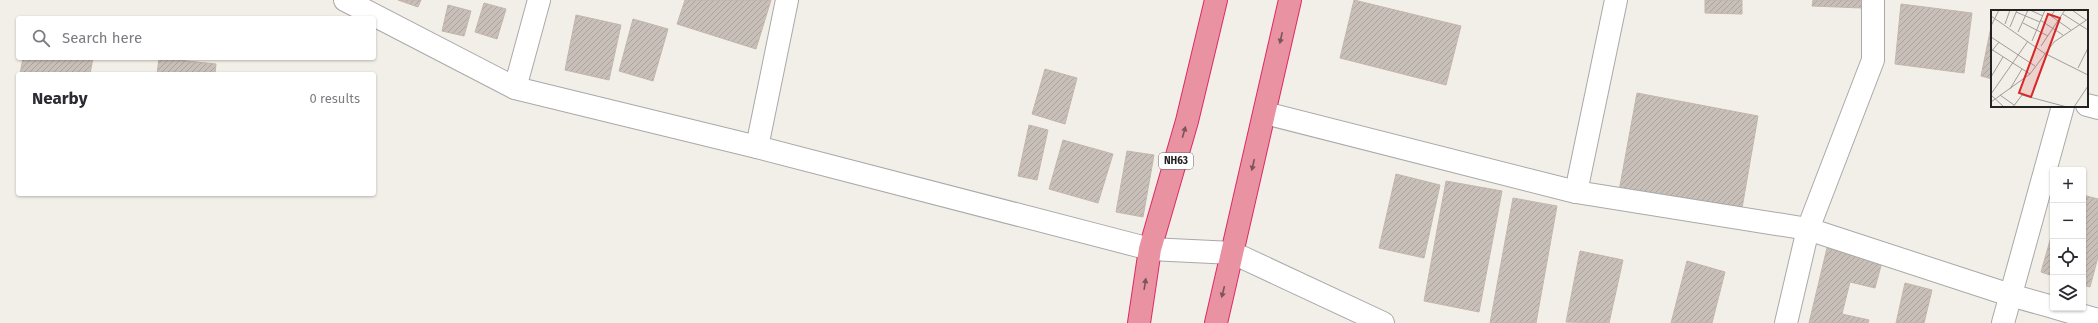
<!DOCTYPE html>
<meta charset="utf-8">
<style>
body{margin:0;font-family:"Fira Sans",sans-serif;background:#f7f7f7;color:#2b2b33}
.controls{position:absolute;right:12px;bottom:12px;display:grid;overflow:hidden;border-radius:4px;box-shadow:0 1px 3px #0004}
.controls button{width:36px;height:36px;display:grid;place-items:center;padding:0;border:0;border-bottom:1px solid #e1e1e2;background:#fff;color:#2b2b33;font:20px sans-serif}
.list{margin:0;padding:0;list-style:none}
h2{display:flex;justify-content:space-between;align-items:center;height:52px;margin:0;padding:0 16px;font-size:17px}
h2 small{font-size:13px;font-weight:400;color:#7c7c81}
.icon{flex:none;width:22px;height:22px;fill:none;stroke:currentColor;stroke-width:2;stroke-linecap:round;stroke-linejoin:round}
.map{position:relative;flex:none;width:2098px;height:323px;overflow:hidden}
.search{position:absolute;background:#fff;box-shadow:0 1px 3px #0004;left:16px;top:16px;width:360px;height:44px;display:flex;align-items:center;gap:10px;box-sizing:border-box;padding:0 14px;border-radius:4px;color:#7c7c81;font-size:15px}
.panel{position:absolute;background:#fff;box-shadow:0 1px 3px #0004;left:16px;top:72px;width:360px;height:124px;border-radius:4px}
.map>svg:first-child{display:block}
.building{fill:url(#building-hatch);stroke:#c4b6ab}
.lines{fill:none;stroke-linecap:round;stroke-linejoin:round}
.street-casing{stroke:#a9a9a9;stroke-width:24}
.highway-casing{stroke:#dc2a67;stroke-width:24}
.street{stroke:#fff;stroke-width:22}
.highway{stroke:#e892a2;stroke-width:22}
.oneway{fill:#7b545c}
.labels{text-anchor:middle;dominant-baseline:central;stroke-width:4;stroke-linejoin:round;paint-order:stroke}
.shield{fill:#fff;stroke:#646464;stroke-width:1}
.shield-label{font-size:10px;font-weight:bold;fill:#222}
.inset-road{fill:none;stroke:#9f9d99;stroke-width:1}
.view{fill:#d62828;fill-opacity:0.15;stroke:#d62828;stroke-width:2}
.inset-edge{fill:none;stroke:#222;stroke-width:2}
</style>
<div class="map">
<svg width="2098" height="323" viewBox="0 0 2098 323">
<defs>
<pattern id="building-hatch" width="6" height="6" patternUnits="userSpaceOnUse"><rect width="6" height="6" fill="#c7bfb8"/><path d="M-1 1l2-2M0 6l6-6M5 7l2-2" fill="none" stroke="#aba49e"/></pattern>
</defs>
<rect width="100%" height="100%" fill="#f2efe9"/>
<!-- building -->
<g class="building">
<polygon points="398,0 421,0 418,7"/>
<polygon points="685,0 771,0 756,49 677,24"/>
<polygon points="1354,0 1461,26 1446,85 1340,58"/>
<polygon points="1705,0 1742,0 1742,14 1705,13"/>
<polygon points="1813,0 1862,0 1862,8 1812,6"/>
<polygon points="484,3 506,9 497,39 475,32"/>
<polygon points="1901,4 1972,13 1964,73 1895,64"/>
<polygon points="448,5 471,11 464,36 442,31"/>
<polygon points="576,15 621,25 609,80 565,70"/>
<polygon points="633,19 668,29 653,81 619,71"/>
<polygon points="1991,27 1992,27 1992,79 1981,76"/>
<polygon points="23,58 93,58 90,74 20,74"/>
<polygon points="159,58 216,64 215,74 157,74"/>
<polygon points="1045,69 1077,78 1065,124 1032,114"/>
<polygon points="1637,93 1758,116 1741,214 1619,191"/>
<polygon points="1029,125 1048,130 1037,180 1018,176"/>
<polygon points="1063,140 1113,154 1098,203 1049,189"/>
<polygon points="1127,151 1154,155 1143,217 1116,212"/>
<polygon points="1396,174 1440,185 1424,258 1379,248"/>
<polygon points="1446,181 1502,191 1479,312 1424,301"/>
<polygon points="2083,195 2098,199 2098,257 2090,287 2083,285"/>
<polygon points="1513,198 1557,206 1536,323 1490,323"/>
<polygon points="2053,230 2053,276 2041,272"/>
<polygon points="1827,248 1882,262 1875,288 1850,282 1842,314 1869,320 1868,323 1809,323"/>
<polygon points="1580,251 1623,260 1609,323 1566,322"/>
<polygon points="1687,261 1725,272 1712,323 1671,323"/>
<polygon points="1905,283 1932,290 1924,323 1896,323"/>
</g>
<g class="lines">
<!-- street casing -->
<g class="street-casing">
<g id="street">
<polyline points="345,0 515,88 757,147 1150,249 1233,253 1383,323"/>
<polyline points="515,88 539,0"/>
<polyline points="2087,105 2098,108"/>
<polyline points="1265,113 1576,192 1808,229 2010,295 2053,307"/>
<polyline points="757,147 787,0"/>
<polyline points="1576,192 1616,0"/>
<polyline points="2056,308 2098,320"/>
<polyline points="1786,323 1808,229 1873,60 1873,0"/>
<polyline points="2003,323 2063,106"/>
</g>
</g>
<!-- highway casing -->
<g class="highway-casing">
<g id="highway">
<polyline points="1139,323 1150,249 1187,121 1216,0"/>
<polyline points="1216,323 1290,0"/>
</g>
</g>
<!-- street -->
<use href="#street" class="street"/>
<!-- highway -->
<use href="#highway" class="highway"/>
</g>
<!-- one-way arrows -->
<defs><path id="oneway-solid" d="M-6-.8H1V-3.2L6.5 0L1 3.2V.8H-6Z"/></defs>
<g class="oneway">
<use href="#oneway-solid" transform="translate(1281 38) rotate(102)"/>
<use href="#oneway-solid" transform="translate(1184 132) rotate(-74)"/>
<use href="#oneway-solid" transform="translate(1253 165) rotate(103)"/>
<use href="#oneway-solid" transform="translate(1145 284) rotate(-81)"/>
<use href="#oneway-solid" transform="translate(1223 292) rotate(104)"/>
</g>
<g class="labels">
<!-- shield labels -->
<rect class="shield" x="1159" y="153" width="34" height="16" rx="3"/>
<g class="shield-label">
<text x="1176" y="161">NH63</text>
</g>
</g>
<!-- overview -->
<g transform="translate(1991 10)">
<rect width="97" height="97" fill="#f2efe9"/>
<path class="inset-road" d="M39,0L52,6M64,0L60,6L80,20M81,0L95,10M25,2L49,12M72,4L97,20M0,6L53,43L97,65M49,10L72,25M32,13L57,26M14,14L19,0M0,16L8,0M19,17L26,0M27,22L37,0M0,27L44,56M41,31L54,0M50,36L74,0M0,39L39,64M0,42L8,32M87,58L97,38M0,67L12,47M19,79L31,59M0,84L37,31M0,85L13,97M9,85L23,95M0,92L39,64L63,32L97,9M22,97L31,85L76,97M83,97L97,76"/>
<path class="view" d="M57,4L69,8L40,87L28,83Z"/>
<rect width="97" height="97" class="inset-edge"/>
</g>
</svg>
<div class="controls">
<button>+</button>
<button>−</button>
<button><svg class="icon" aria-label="locate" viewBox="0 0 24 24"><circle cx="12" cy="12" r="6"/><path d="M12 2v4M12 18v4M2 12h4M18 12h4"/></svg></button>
<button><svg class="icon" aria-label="layers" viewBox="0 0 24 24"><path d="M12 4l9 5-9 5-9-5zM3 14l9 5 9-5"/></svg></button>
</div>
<div class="search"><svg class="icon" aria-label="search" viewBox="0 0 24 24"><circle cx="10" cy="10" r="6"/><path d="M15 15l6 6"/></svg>Search here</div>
<section class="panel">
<h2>Nearby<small>0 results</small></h2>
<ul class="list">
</ul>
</section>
</div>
